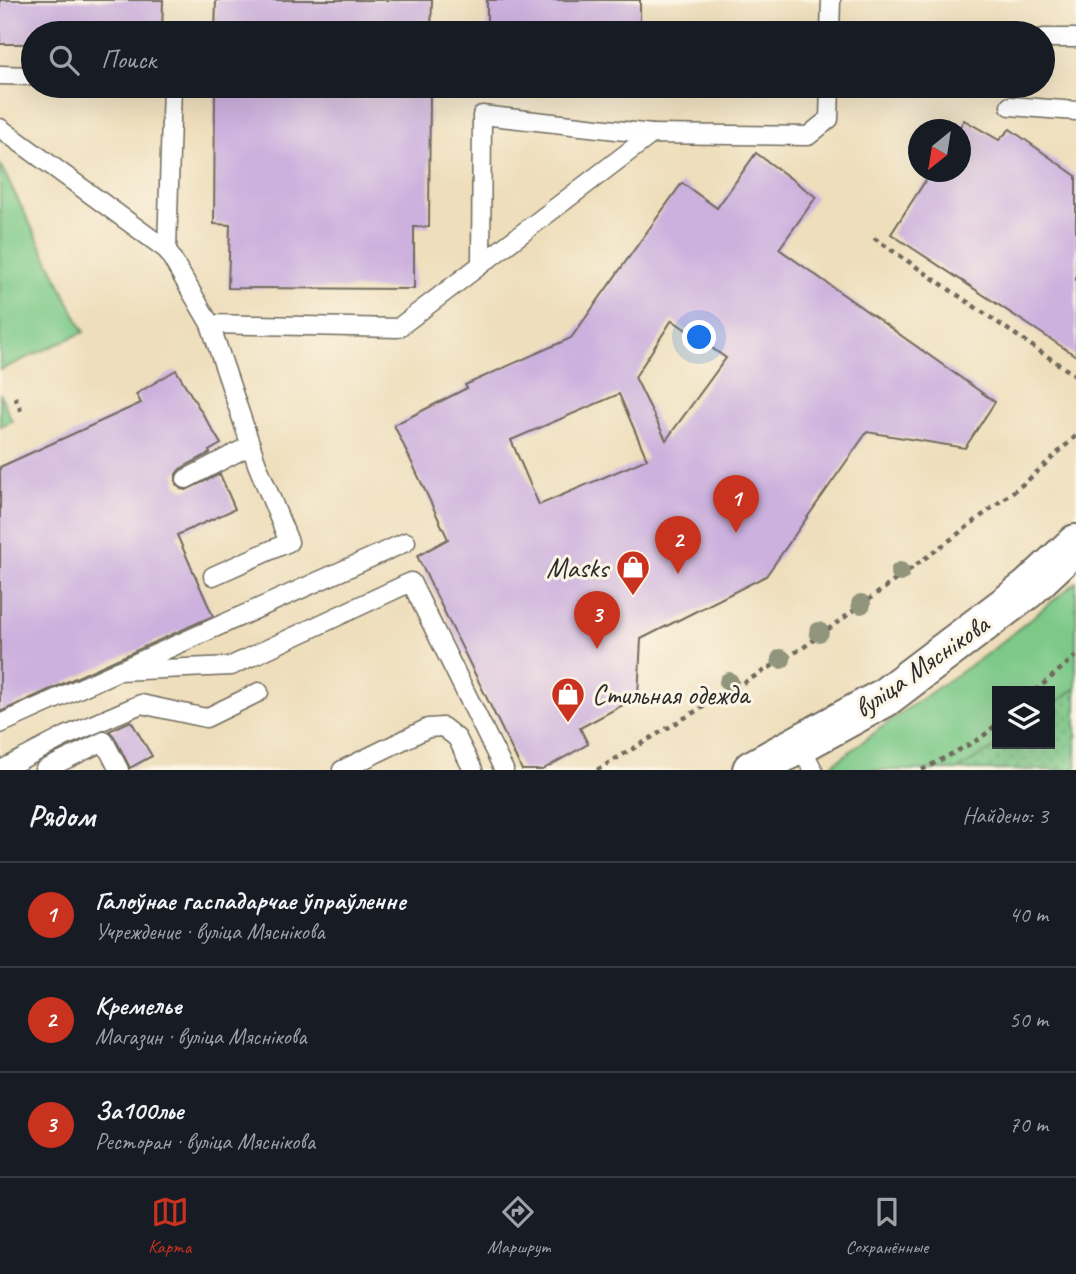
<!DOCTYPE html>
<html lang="ru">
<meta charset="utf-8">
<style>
body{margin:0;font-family:Caveat,sans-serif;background:#20242c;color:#f1f3f6}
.controls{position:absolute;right:21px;bottom:21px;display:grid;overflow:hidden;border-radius:0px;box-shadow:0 7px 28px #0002}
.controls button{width:63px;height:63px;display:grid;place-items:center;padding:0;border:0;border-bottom:2px solid #363941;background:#171b24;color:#f1f3f6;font:35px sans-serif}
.compass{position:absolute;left:908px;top:119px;width:63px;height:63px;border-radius:50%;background:#171b24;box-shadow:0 7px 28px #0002;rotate:210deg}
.you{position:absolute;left:700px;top:338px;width:24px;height:24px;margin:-18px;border:5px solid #fff;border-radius:50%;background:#1a73e8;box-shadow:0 0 0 10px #1a73e833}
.badge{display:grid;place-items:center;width:46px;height:46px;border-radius:50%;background:#c8321e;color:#fff;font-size:23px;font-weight:700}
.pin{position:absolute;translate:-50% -58px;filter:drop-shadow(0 2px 4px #0008)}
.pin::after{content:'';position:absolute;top:37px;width:24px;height:21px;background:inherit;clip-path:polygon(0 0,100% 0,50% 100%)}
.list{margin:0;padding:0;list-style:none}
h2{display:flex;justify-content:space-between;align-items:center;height:91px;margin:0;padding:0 28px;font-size:30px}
h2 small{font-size:23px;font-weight:400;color:#9ea1a6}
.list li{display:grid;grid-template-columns:46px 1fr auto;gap:21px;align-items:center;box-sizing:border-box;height:105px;padding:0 28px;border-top:2px solid #363941}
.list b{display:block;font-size:26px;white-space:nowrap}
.list p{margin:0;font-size:23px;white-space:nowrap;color:#9ea1a6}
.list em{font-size:23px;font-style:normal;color:#9ea1a6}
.icon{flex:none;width:38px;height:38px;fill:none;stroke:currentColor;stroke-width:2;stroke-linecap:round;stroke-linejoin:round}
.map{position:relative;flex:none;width:1076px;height:770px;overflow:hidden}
.search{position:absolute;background:#171b24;box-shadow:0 7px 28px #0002;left:21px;right:21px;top:21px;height:77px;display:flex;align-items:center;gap:18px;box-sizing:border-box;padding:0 24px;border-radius:38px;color:#9ea1a6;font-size:26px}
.sheet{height:406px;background:#171b24}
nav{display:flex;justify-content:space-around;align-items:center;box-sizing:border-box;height:98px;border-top:2px solid #363941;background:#171b24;font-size:19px;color:#9ea1a6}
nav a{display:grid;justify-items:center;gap:4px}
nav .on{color:#c8321e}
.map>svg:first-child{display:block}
.grass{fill:#7bc988;stroke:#537a5a;stroke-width:2;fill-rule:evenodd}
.park{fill:url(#park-dots);stroke:#537a5a;stroke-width:2}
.building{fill:#ccb0de;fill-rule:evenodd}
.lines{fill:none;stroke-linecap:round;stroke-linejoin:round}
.lane-casing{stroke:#6f6a5d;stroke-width:21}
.secondary-casing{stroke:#6f6a5d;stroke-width:42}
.path{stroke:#6f6a5d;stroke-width:4.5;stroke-dasharray:5 5;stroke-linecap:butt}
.lane{stroke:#fff;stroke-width:18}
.secondary{stroke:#fff;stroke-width:38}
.tree{fill:#90957b}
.labels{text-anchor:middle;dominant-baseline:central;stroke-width:6;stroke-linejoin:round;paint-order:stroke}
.poi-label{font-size:28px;fill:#2b2b2b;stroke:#fcf5e5;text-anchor:end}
.street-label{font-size:28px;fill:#2b2b2b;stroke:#fcf5e5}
</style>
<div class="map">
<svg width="1076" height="770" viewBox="0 0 1076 770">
<defs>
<pattern id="park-dots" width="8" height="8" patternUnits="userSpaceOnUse" patternTransform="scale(1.75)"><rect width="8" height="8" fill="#7bc988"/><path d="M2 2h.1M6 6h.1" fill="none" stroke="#65a36f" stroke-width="1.8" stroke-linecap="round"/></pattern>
</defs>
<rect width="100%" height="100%" fill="#fcf5e5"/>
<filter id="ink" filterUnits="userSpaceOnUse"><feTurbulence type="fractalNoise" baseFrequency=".0143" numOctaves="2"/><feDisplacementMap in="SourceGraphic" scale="14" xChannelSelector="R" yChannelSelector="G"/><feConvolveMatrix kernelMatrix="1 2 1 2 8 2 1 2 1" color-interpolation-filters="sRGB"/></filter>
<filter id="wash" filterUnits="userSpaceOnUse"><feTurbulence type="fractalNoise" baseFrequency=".00686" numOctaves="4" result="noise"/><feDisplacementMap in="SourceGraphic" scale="28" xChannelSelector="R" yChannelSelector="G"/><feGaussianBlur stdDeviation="1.57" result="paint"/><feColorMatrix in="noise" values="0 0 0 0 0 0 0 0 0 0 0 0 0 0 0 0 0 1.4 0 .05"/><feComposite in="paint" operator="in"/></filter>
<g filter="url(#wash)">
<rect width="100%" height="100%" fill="#eedebb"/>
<!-- grass -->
<g class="grass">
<polygon points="0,164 84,332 0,370"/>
<polygon points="0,393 12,421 0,426"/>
<path d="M1076,582V764L1065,770H832L833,764L898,715L991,651ZM997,691H1050V744H997Z"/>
</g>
<!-- park -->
<polygon class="park" points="1076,688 1076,770 958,770 1000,744 1050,744 1050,707"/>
<g id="blocks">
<!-- building -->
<g class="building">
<polygon points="0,0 163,0 162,33 33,33 33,44 0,44"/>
<polygon points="216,0 432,0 431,33 215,33"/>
<rect x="487" y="0" width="153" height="33"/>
<polygon points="215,86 430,86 429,227 414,227 414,289 228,288 230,225 214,224"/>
<polygon points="964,120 999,140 1010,129 1076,176 1076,356 891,234 931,172 961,172 961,130 958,130"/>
<path d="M756,153L816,197L779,249L995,402L965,448L867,432L766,576L641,639L638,697L580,728L588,744L542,770H522L417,556L448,539L394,425L467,388L465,385L571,338L682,183L717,208ZM672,320L726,358L666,440L635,377ZM619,394L647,459L539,505L511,440Z"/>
<polygon points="176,370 221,444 209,451 210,453 180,469 176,474 176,484 181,489 186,490 220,474 235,509 177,535 213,616 0,712 0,467 141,403 136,394"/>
<polygon points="131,721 152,756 130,768 114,736 109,731"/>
</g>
</g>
</g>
<g filter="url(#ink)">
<use href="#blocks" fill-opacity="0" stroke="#6f6a5d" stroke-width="2"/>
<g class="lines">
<!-- lane casing -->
<g class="lane-casing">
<g id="lane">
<polyline points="830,33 831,0"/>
<polyline points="1043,38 1076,38"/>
<polyline points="0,75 33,76"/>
<polyline points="1010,106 1076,111"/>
<polyline points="0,128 167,250 210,324 398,328 652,134 808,136 829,119 830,86"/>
<polyline points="167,250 172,86"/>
<polyline points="481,264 482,115 652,134"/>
<polyline points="210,324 257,464 289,542 213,576"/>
<polyline points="186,479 251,445"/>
<polyline points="118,671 231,666 411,582 504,770"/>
<polyline points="0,724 406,542"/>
<polyline points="800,745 813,770"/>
<polyline points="1,770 66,736 141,704 206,718 259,692"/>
<polyline points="44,770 104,741 119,770"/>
<polyline points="342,770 428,728 443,727 457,738 473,770"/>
</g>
</g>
<!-- secondary casing -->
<g class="secondary-casing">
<polyline id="secondary" points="752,770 884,698 1028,589 1076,544"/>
</g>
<!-- path -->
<g class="path">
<polyline points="874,238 1076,376"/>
<polyline points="15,397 22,412"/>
<polyline points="1035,691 1076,656"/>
<polyline points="597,770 804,647 954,537 1027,481 1076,436"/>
<polyline points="922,770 981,738 997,724"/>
</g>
<!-- lane -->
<use href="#lane" class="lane"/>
<!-- secondary -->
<use href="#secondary" class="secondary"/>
</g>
<!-- trees -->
<g class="tree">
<circle cx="900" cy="572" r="10"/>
<circle cx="861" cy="604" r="10"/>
<circle cx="819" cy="632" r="10"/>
<circle cx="781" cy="659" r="10"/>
<circle cx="729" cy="682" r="10"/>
</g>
</g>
<!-- icons -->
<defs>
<g id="shop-pin" transform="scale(1.75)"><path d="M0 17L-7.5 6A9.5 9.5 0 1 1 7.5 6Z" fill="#c8321e" stroke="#fcf5e5"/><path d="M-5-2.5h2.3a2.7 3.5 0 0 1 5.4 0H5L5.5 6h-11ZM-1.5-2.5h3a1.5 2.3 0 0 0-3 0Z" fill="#fff"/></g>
</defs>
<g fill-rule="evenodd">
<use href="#shop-pin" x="633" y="567"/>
<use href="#shop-pin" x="568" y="694"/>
</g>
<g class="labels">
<!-- poi labels -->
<g class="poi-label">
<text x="608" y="567">Masks</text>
<text x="592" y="694" text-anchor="start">Стильная одежда</text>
</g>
<!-- street labels -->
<g class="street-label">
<text transform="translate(921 666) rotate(-35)">вуліца Мяснікова</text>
</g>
</g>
</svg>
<div class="controls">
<button><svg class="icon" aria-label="layers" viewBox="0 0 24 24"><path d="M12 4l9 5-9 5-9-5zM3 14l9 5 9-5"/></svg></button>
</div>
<svg class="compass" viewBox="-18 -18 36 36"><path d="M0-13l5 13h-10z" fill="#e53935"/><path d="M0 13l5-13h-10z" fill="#9ea1a6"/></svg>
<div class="you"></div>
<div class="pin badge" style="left:736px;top:533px">1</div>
<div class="pin badge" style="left:678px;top:574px">2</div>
<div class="pin badge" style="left:597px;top:649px">3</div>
<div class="search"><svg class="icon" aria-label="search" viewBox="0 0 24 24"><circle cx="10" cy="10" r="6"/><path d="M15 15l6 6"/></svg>Поиск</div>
</div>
<section class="sheet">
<h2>Рядом<small>Найдено: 3</small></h2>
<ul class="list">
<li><span class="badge">1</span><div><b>Галоўнае гаспадарчае ўпраўленне</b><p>Учреждение · вуліца Мяснікова</p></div><em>40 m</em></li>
<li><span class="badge">2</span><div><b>Кремелье</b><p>Магазин · вуліца Мяснікова</p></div><em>50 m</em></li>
<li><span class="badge">3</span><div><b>За100лье</b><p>Ресторан · вуліца Мяснікова</p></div><em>70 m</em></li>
</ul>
</section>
<nav>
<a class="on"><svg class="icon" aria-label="map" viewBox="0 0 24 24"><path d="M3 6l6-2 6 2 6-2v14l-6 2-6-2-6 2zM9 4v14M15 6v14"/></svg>Карта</a>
<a><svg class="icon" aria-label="directions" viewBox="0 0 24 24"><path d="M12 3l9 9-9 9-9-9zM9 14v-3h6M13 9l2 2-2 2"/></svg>Маршрут</a>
<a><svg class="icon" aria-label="saved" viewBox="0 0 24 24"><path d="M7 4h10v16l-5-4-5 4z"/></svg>Сохранённые</a>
</nav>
